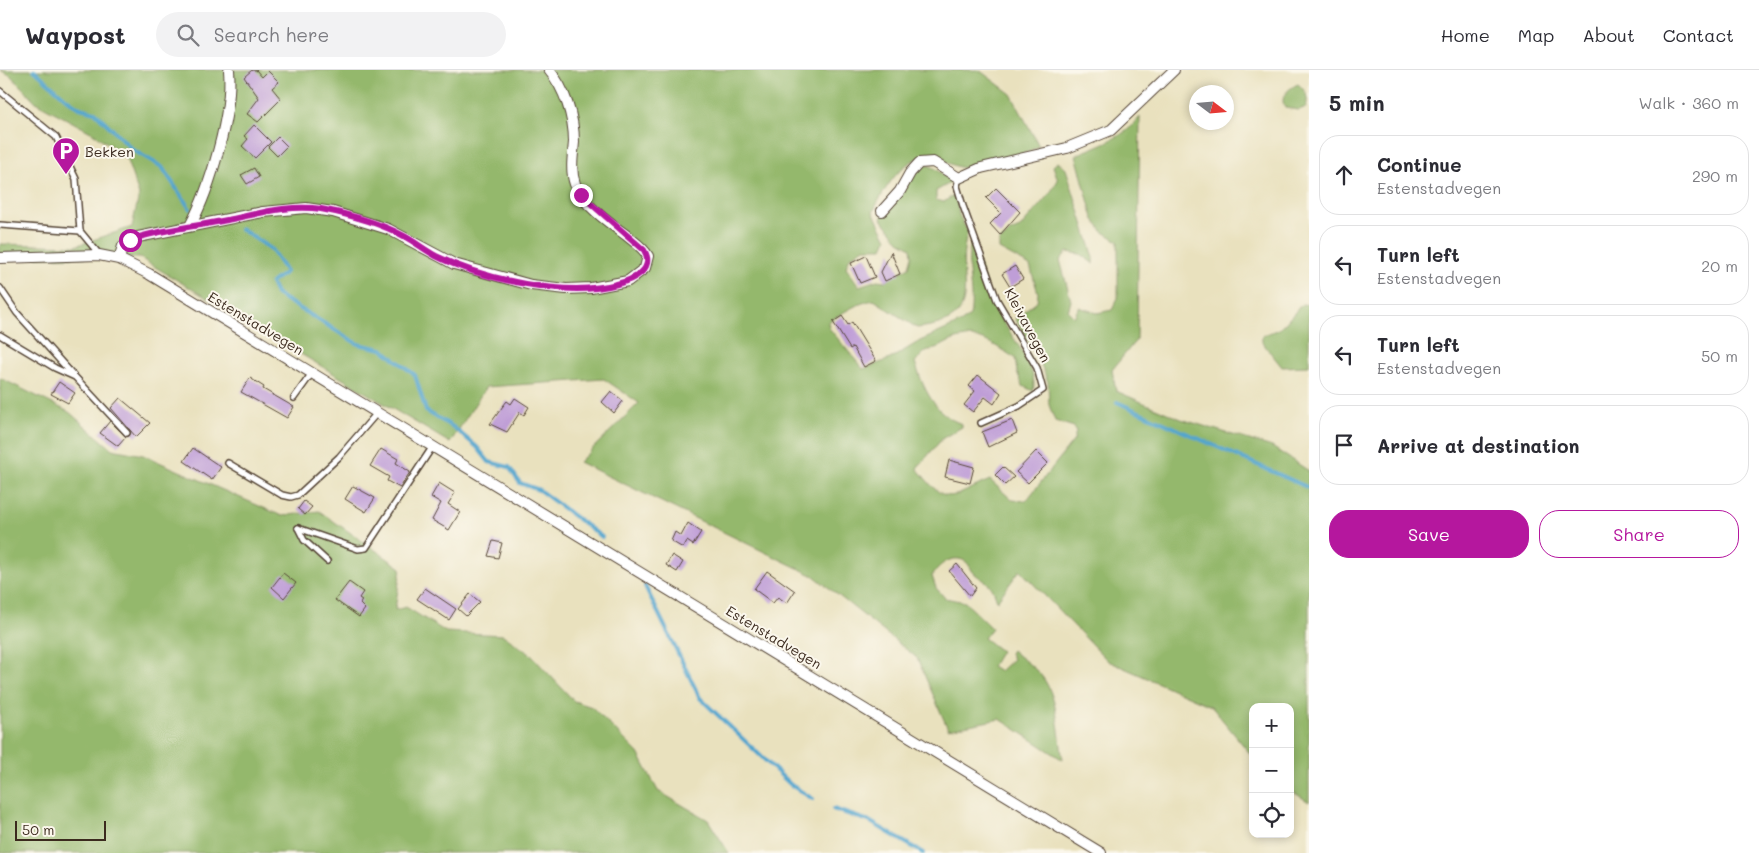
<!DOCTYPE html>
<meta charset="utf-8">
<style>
body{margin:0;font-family:Mali,sans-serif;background:#f2f2f3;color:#2b2b33}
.controls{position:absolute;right:15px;bottom:15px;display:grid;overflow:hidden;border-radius:10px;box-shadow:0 2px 8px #0003}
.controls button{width:45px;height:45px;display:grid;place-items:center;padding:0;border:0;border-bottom:1px solid #e1e1e2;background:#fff;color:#2b2b33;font:25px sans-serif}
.compass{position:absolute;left:1189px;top:15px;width:45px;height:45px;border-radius:50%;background:#fff;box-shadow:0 2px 8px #0003;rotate:106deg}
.scale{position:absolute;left:15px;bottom:12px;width:91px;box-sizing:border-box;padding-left:5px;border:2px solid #3b2a1e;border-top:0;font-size:14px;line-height:18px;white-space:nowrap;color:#3b2a1e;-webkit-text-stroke:4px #fbf7ec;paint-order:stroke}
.stop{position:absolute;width:15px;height:15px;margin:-11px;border:4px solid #b5179e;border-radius:50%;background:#fff}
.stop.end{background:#b5179e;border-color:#fff;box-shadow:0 1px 5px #0008}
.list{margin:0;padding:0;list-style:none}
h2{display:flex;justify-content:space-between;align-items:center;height:65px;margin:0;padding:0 20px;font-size:21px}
h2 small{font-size:16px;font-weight:400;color:#7c7c81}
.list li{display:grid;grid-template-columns:32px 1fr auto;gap:15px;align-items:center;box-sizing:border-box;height:80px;margin:0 10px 10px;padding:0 10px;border:1px solid #e1e1e2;border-radius:20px}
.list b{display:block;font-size:19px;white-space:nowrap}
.list p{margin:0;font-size:16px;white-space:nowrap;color:#7c7c81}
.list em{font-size:16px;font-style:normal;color:#7c7c81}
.actions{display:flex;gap:10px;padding:15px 20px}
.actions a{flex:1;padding:11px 0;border:1px solid #b5179e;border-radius:20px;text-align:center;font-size:18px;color:#b5179e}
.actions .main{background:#b5179e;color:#fff}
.icon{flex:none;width:28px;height:28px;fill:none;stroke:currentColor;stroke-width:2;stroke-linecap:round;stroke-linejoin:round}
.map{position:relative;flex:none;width:1309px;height:783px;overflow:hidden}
header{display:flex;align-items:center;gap:30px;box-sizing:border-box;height:70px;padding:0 25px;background:#fff;border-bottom:1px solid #e1e1e2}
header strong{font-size:24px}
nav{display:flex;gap:28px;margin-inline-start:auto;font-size:18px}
.search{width:350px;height:45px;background:#f2f2f3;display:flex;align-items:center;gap:12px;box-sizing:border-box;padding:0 18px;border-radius:28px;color:#7c7c81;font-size:19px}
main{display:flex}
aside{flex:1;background:#fff}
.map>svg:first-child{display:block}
.forest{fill:#94b86c;stroke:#687145}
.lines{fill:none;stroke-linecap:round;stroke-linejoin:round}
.stream{stroke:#53a5ce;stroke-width:4}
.building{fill:#bf9ed7}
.service-casing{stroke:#554536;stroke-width:8}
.minor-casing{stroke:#554536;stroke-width:12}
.service{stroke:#fff;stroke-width:5}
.minor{stroke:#fff;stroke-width:10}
.route{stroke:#b5179e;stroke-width:6}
.labels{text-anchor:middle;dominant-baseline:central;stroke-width:4;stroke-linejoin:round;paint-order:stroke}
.poi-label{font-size:14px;fill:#3b2a1e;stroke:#fbf7ec;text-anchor:start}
.street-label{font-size:14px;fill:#3b2a1e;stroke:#fbf7ec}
</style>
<header>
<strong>Waypost</strong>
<div class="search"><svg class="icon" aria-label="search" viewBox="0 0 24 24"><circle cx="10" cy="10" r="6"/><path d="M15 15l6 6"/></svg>Search here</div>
<nav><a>Home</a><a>Map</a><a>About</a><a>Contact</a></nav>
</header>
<main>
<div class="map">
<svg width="1309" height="783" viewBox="0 0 1309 783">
<rect width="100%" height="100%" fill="#fbf7ec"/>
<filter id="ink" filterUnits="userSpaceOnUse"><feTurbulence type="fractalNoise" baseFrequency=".02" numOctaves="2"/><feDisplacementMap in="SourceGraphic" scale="10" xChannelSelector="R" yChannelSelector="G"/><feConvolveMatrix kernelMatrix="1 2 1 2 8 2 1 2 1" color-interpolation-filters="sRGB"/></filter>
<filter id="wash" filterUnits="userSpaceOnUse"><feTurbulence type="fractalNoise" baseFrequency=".0096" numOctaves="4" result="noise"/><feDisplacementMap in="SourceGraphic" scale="20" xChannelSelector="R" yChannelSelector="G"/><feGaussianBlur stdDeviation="1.12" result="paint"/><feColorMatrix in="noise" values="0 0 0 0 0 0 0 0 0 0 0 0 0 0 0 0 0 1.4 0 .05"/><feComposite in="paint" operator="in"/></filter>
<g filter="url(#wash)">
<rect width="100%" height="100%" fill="#e9e1be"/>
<!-- forest -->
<g class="forest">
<path d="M979,0L1011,24L1039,76C1024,85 986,97 969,98C955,99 944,89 932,87C904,83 883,121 873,142L887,169L883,178H864L850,187L846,197L859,216L877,210L885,211L909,197L912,186L911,178L899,171L881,148L921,96C935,93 941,105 952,112L936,121V130L944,132L951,127L956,128L959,145L968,162C951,210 992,250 917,258L874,230C856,233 843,243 828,252L829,258L863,299L890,289L920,271L960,253L970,246C975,222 963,193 972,171C979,195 986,219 997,241C1007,262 1040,298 1033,321L1023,316L1017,302L1015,288C987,270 970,257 938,278C934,280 930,279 926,281C923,283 919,289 915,292C923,318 935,345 962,354V357L943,368L917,398C948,439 950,427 990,410L1012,430L1026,431L1074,370L1076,361L1074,357L1055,351L1049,335L1048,312L1040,292L1015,248L1037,231L1038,223L1030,196L999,179V172L1010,162L1020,158L1050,123L1058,110L1053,96L1058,92L1066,99L1094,188V194L1080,184L1067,182L1060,190L1071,231L1068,241L1074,247L1079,237L1097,243L1112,240L1118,228V171L1102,161L1093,148L1076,85C1099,75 1126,67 1140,47L1137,269L1112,300L1116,321L1181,349L1272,377L1309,401V732L1290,720V637H1253V687L1211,636L1108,591L1020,500L997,531C992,513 988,514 975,504C971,501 970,494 965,491C952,484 938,495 932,506L936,518L945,528L965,532L992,558L984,568L1001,581L992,596L1000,601L1013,589L1010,583L1012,580C1021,589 1031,594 1038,602C1059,623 1058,663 1063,690L1000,649L948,659L917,588L814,506L579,392L639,333L604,309L486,317L450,373L140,188L0,187V174L75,176L132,157L139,125L125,85L91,62L37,33L10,5L0,0Z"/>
<path d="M1298,14C1306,21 1309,27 1306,37L1299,40L1285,38C1279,26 1288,19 1298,14Z"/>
<polygon points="1302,234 1309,235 1309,296 1282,297 1262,272 1262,266 1281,258"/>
<polygon points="0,308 69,342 112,379 143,385 282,446 319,441 401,498 395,540 406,537 446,562 503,565 530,584 574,631 592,637 638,683 658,721 708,750 729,783 0,783"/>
</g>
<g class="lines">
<!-- stream -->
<g class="stream">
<polyline points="34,0 68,30 80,38 95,42 133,80 162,97 190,139"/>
<polyline points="241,159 271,179 286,202 271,213 276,224 358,274 382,279 415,305 426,341 453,357 477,377 489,392 509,397 520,413 539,420 602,467"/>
<polyline points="1117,332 1309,418"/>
<polyline points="645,516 700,628 791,715 813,729"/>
<polyline points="833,739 869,751 923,783"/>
</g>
</g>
<g id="blocks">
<!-- building -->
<g class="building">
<polygon points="252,0 256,0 262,7 268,1 279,12 272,18 281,29 258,52 247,44 259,28 244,7"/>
<polygon points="254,55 271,72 255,88 242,76 248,69 244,66"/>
<polygon points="278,67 287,76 277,86 268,77"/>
<polygon points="254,98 259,107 247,114 241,105"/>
<polygon points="996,118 1020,142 1000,165 990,154 1001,143 986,128"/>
<polygon points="891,182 900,204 885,211 881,202"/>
<polygon points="866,186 875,207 860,213 851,193"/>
<polygon points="1015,196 1023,209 1010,217 1002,204"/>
<polygon points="842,246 848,255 852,252 876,291 864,297 853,277 850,279 833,252"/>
<polygon points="978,305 1001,323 994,334 985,327 973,342 964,335 975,321 969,316"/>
<polygon points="250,308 264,317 263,319 294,337 287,348 241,322"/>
<polygon points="59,312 75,323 68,333 51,324"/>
<polygon points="611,321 623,331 614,343 602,332"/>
<polygon points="120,328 150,353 136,367 111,338"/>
<polygon points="515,328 529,337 524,345 520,342 507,362 490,354 503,336 507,331 511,334"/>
<polygon points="1012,350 1017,363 988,377 982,362"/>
<polygon points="110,351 126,367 118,376 100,363"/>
<polygon points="193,378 221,397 212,410 184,391"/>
<polygon points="381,379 398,389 396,393 410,402 400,418 387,411 389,407 370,396"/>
<polygon points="1036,381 1048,393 1028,413 1016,402"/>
<polygon points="949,390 974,397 970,413 945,407"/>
<polygon points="1003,397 1014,407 1005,415 995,405"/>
<polygon points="439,413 455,423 448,434 460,442 449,460 432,450 441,433 431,427"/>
<polygon points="353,416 375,428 366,442 345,429"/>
<polygon points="304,431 312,437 305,445 298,439"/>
<polygon points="688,453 701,462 693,475 687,471 683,478 671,471 675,462 681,466"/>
<polygon points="493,471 502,473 498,488 488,486"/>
<polygon points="672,485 683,492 677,502 666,495"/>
<polygon points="957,494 976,518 970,526 949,501"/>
<polygon points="767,501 795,521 787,533 778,527 773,533 754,519"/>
<polygon points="283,503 296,513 284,528 272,517"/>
<polygon points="349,512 363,522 359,528 362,530 360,534 365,539 359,547 335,530"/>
<polygon points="425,518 456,539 449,550 417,529"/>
<polygon points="470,524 480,532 466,546 458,539"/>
</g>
</g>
</g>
<g filter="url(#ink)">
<use href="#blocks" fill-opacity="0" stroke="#554536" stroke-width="1"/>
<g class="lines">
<!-- service casing -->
<g class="service-casing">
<g id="service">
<polyline points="0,21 56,67 76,109 80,161"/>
<polyline points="959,108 957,116 963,136 997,230 1037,298 1043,320 1019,336 981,353"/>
<polyline points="0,155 80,161 99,184"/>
<polyline points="0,218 17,243 74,306"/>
<polyline points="0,265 55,298 75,307 127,363"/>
<polyline points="294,328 312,303"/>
<polyline points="228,393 282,425 291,427 298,425 339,387 377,343"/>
<polyline points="298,458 358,479 366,478 433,376"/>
<polyline points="298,458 304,470 327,491"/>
</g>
</g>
<!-- minor casing -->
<g class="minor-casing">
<g id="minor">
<polyline points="882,141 900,121 910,103 919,93 933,92 959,108 981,98 1067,78 1111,60 1174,0"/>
<path d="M190,156C210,119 233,42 229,0"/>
<polyline points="0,188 99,185 119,189 149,204 1101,783"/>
<path d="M119,189L123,176L138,167L263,142L306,138L333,142L388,159L454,194L531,215L566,219L591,218L628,211L645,198L648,186C642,176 634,172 626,165C609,153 582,134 575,114C570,100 573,85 574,72C574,47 565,19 549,0"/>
</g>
</g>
<!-- service -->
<use href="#service" class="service"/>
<!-- minor -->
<use href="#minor" class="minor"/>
</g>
</g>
<g class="lines" filter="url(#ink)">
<!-- route -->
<path class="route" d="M130,170C161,159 195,157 227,150C257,144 290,134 321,139C347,144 380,153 404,166C415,172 425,180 436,186C482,209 567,228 617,214C632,210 656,200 644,180L581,125"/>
</g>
<!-- icons -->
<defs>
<g id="parking-pin" transform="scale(1.4375)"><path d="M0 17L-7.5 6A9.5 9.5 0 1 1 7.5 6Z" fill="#b5179e" stroke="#fbf7ec"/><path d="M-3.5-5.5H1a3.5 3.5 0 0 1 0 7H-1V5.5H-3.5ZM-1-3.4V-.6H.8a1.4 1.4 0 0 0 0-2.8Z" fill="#fff"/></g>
</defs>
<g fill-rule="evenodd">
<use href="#parking-pin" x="66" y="81"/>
</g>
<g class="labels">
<!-- poi labels -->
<g class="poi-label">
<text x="85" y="81">Bekken</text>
</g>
<!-- street labels -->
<g class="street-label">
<text transform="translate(256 253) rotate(31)">Estenstadvegen</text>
<text transform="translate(1028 255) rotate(62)">Kleivavegen</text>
<text transform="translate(774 567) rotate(31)">Estenstadvegen</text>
</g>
</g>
</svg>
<div class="controls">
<button>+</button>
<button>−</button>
<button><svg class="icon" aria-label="locate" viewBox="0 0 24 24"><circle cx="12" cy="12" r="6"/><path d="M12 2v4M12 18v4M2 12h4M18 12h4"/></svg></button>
</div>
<svg class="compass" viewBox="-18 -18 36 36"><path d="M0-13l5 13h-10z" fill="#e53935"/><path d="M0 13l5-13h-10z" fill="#7c7c81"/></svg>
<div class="scale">50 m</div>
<div class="stop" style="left:130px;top:170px"></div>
<div class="stop end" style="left:581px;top:125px"></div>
</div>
<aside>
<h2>5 min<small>Walk · 360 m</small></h2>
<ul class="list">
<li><svg class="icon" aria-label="ahead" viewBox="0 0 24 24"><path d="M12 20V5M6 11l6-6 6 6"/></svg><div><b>Continue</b><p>Estenstadvegen</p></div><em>290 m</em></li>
<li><svg class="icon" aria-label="left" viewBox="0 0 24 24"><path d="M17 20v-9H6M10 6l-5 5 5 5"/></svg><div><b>Turn left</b><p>Estenstadvegen</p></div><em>20 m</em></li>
<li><svg class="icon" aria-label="left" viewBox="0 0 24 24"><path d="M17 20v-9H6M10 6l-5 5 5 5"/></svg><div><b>Turn left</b><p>Estenstadvegen</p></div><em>50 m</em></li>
<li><svg class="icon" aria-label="arrive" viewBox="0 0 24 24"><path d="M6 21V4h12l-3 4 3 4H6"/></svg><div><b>Arrive at destination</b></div></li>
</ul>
<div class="actions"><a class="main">Save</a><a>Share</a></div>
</aside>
</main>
